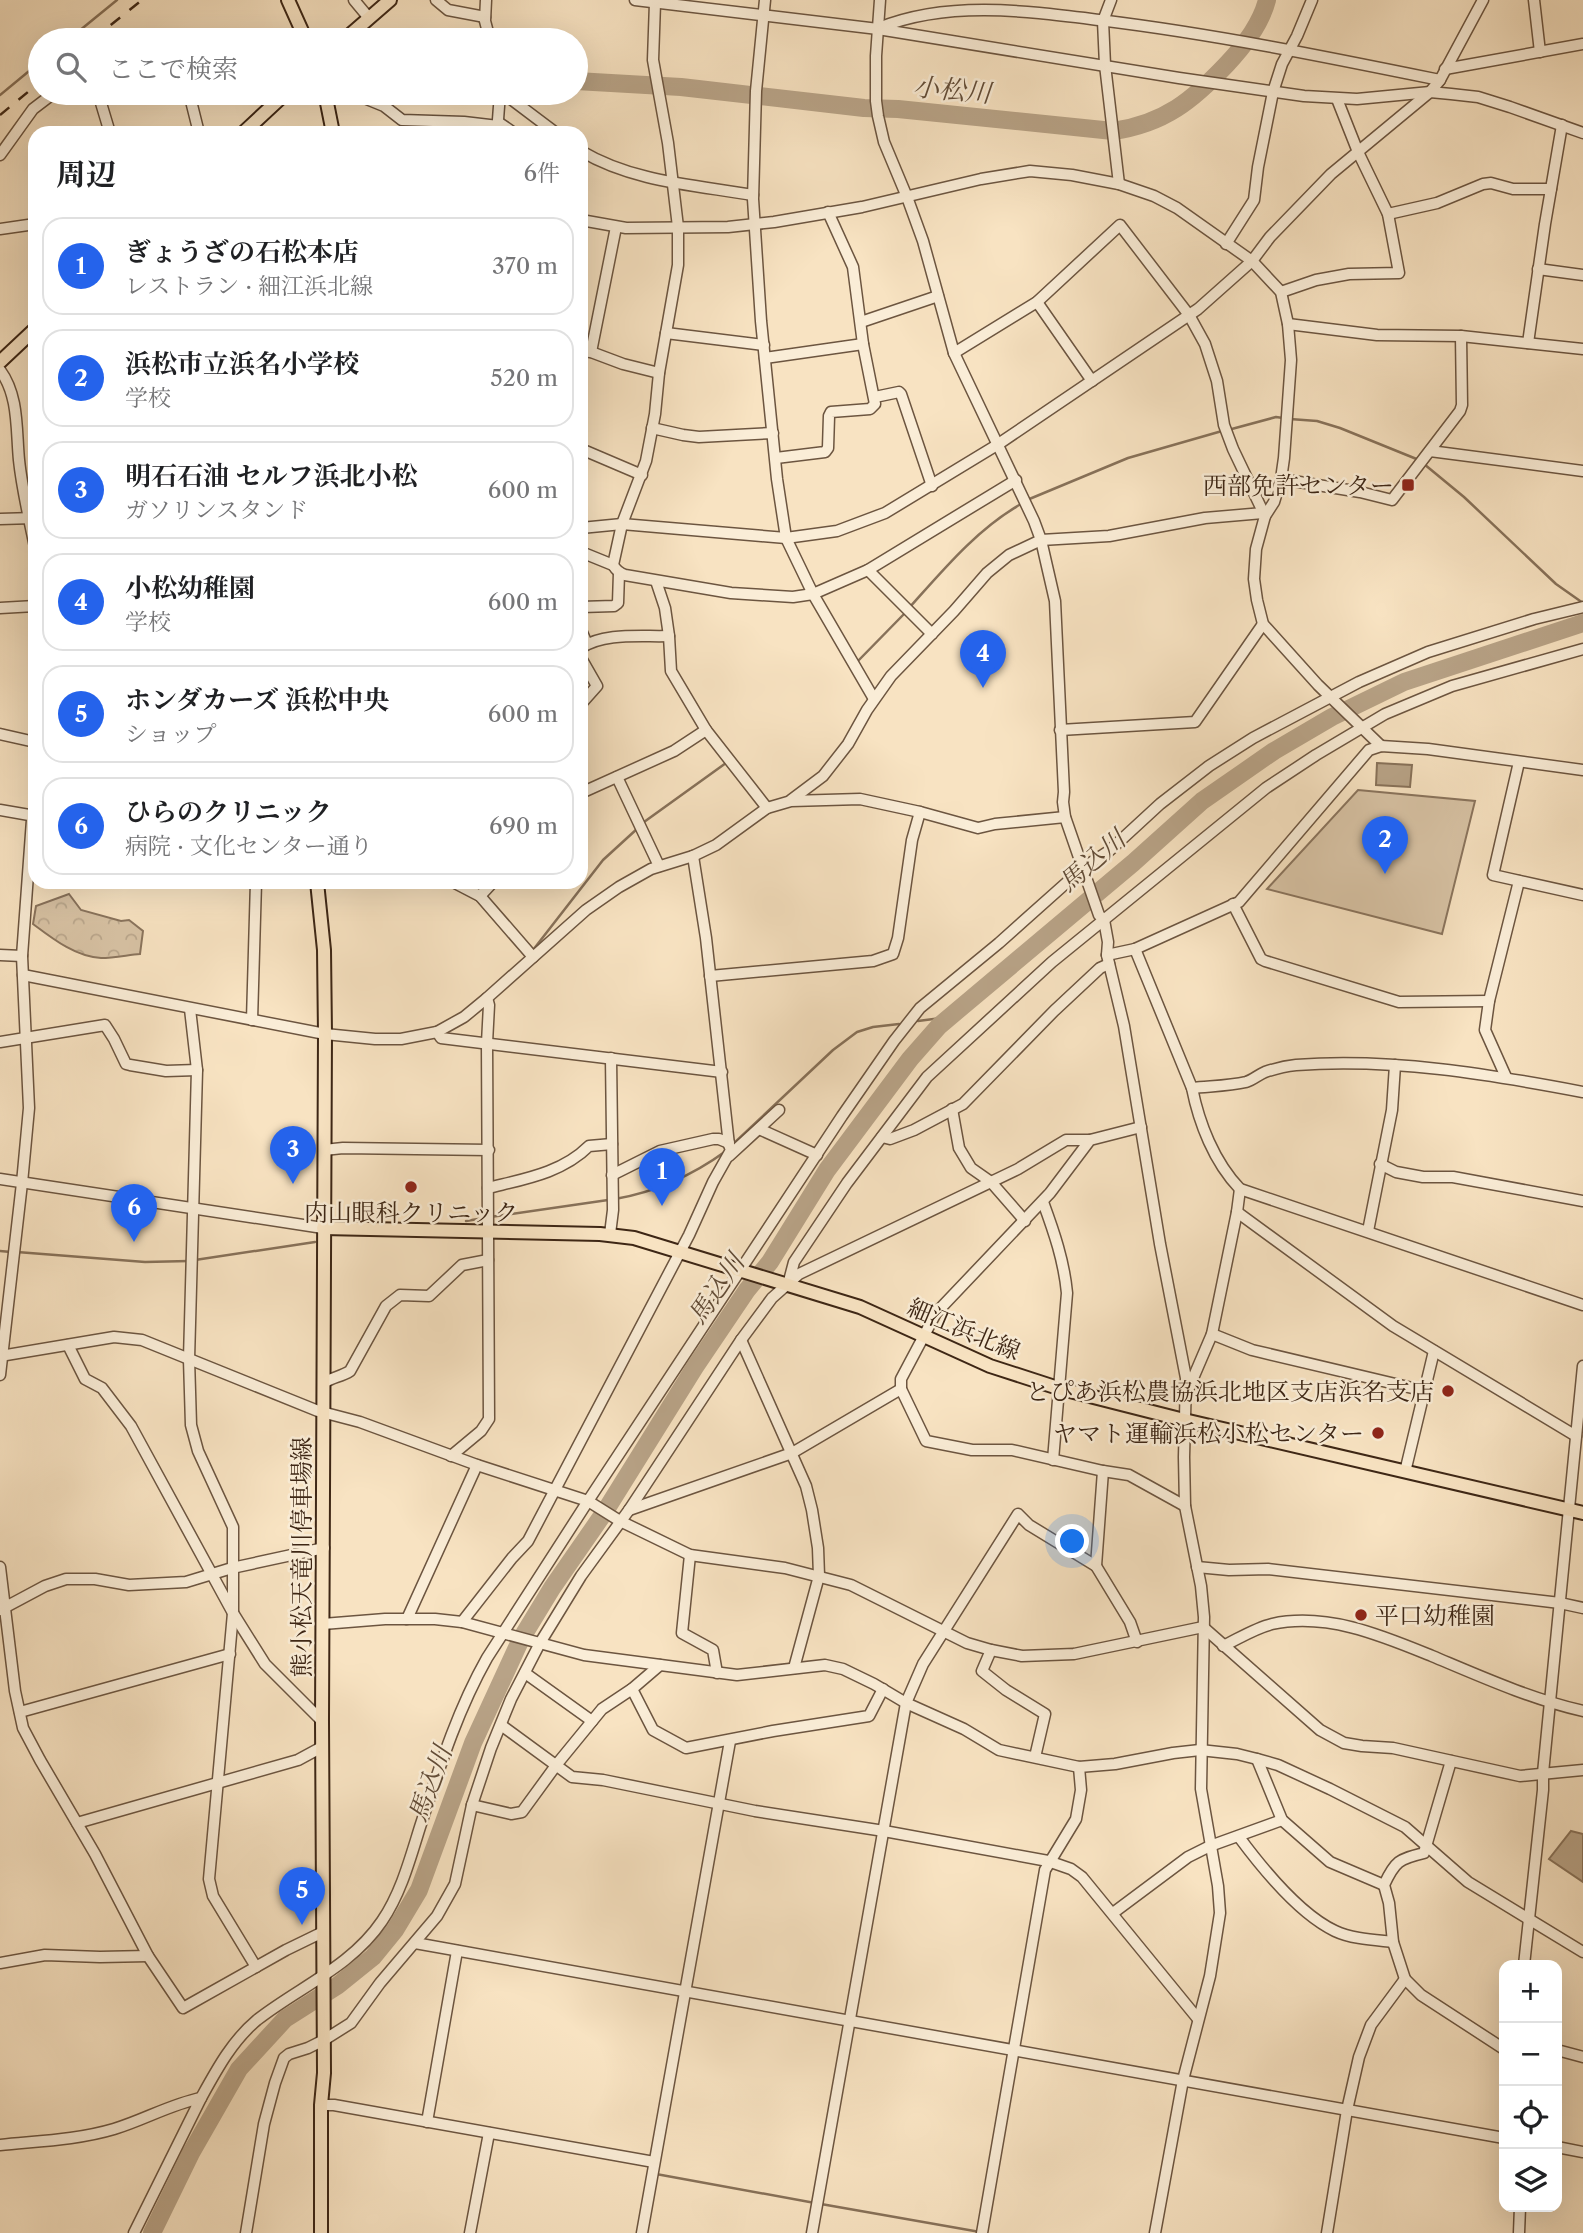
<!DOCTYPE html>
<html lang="ja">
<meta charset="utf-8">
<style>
body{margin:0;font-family:"Libre Caslon Text","Noto Serif JP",serif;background:#f2f2f2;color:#202124}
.controls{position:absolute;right:21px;bottom:21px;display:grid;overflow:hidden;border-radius:14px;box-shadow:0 7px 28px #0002}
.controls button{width:63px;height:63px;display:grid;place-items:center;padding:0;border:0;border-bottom:2px solid #e0e0e0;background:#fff;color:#202124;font:35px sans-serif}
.you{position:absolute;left:1073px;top:1542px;width:24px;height:24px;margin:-18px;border:5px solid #fff;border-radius:50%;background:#1a73e8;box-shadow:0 0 0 10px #1a73e833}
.badge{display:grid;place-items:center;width:46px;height:46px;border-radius:50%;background:#2563eb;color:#fff;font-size:23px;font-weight:700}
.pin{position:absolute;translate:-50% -58px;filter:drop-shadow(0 2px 4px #0008)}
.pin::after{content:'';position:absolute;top:37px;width:24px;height:21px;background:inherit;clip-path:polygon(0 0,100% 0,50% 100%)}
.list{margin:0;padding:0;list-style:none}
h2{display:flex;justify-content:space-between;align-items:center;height:91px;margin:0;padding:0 28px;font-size:30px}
h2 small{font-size:23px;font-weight:400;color:#757577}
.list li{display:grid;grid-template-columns:46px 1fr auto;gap:21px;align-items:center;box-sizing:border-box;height:98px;margin:0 14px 14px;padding:0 14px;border:2px solid #e0e0e0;border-radius:21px}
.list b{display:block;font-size:26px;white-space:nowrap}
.list p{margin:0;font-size:23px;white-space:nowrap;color:#757577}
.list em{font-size:23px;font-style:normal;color:#757577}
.icon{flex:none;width:38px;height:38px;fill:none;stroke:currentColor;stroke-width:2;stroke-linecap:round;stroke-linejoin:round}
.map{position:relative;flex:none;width:1583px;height:2233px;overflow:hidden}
.search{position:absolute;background:#fff;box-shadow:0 7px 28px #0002;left:28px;top:28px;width:560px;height:77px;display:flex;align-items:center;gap:18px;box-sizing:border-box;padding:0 24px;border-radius:38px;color:#757577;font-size:26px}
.panel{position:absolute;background:#fff;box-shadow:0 7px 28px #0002;left:28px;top:126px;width:560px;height:763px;border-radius:21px}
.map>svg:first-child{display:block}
.forest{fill:url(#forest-crowns);stroke:#8a745d;stroke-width:2}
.park{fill:#d8c3a5;stroke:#8a745d;stroke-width:2}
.water{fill:#b8a387;stroke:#877159;stroke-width:2}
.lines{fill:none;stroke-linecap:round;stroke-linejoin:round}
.stream{stroke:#877159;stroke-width:2.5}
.river{stroke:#b8a387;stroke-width:18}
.minor-casing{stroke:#6c5540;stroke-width:13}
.major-casing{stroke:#3d2615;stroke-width:16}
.minor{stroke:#faedd7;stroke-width:10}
.major{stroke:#f8e3c2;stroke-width:12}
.rail{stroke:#3d2615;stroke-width:2.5;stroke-dasharray:12 12;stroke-linecap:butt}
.poi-dot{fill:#8f2418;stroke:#faedd7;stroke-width:2.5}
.labels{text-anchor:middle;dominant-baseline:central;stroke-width:5;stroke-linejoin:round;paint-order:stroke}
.poi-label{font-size:24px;fill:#3d2615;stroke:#faedd7;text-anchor:end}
.street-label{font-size:24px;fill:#3d2615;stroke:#faedd7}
.water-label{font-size:26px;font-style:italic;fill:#624c37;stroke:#faedd7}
</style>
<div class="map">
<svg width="1583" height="2233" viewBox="0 0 1583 2233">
<defs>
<pattern id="forest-crowns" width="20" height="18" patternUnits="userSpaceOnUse" patternTransform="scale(1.75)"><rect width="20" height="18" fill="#d8c3a5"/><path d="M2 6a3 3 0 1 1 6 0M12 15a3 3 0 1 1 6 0" fill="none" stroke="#baa78d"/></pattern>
</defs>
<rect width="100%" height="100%" fill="#f8e3c2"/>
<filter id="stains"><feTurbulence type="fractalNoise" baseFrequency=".00286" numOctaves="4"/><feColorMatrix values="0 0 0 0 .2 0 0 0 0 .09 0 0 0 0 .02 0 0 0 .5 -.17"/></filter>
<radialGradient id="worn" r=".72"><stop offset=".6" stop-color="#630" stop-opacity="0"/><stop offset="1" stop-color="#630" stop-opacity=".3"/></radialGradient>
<!-- forest -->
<path class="forest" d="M69,894L81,910L121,921L129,920L143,931L140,954C128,955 114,958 101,958C76,957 53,939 33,924L36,906Z"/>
<!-- park -->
<polygon class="park" points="1358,790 1475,801 1442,934 1267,889"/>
<!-- water -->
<g class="water">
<polygon points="1377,763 1412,765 1410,787 1376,785"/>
<polygon points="1571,1831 1583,1834 1583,1882 1549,1859"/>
</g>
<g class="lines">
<!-- stream -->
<g class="stream">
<polyline points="68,40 117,0"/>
<polyline points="0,95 40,62"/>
<polyline points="1290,419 1317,421 1340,428 1419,460"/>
<polyline points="1228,430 1276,417 1283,418"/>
<polyline points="1424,464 1464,497 1556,584 1583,603"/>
<polyline points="1027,500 1128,458 1222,431"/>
<path d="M909,608C943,570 977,529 1021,504"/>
<polyline points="856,663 905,613"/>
<polyline points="644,822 726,763"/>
<polyline points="533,950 603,860 638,828"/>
<polyline points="918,1021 949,1017"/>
<polyline points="731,1146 833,1050 857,1032 873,1027 899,1024"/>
<path d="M615,1199C656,1192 693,1175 726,1151"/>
<polyline points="490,1217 608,1200"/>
<polyline points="466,1221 484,1218"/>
<polyline points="0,1251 11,1252"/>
<polyline points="17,1252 145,1262 189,1261"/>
<polyline points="195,1260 315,1242"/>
<polyline points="656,2174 815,2203"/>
<polyline points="821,2204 980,2232"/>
</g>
<!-- river -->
<g class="river">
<path d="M576,81L681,87L864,108L898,109L1113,131C1164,124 1193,100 1227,64C1244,46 1261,24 1267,0"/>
<polyline points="152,2233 191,2153 239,2069 285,2019 337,1986 373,1957 395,1930 419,1890 473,1743 521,1639 552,1588 604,1513 695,1367 747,1290 770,1262 827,1170 910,1059 939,1026 1133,863 1202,801 1274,751 1332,717 1404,682 1583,623"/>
</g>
<!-- minor casing -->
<g class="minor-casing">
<g id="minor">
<polyline points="354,0 369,18"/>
<polyline points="436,0 448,10 485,17"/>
<polyline points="486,0 485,21 490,40"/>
<polyline points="635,0 878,29 1179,78 1304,96 1357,99 1430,92 1451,94 1478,97 1510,107 1583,133"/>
<polyline points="765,0 756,91 753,199 761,321 777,479 786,538 813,594 874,699"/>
<polyline points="880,0 876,56 876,101 878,116 884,142 907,197 923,241 954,353 1034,521 1041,540 1055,601 1064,792 1063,802 1065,817 1099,915 1104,920 1108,942 1107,955 1124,1026 1160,1244 1186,1378 1184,1457 1185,1506 1201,1586 1204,1617 1201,1789 1218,1886 1220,1913 1210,1976 1183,2080 1155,2233"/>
<polyline points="1111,0 1103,21 1105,65 1119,184"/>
<polyline points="1534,0 1540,52"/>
<path d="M655,3L653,60L668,143L678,227V265L659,373L655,414L646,461L622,524L613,565C616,570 619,573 625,575L731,593L793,597L813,594L868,570L1016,480"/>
<path d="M879,28C948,0 1027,11 1099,20C1214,34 1327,57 1440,80"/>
<polyline points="1445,69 1583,44"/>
<polyline points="98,93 110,133"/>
<polyline points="189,93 199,133"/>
<polyline points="352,93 384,106 402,120 464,122 498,126"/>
<polyline points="503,93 556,133"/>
<polyline points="498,122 514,133"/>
<polyline points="446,133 448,122"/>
<polyline points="497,133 500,93"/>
<path d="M581,151C633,182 695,185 753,195"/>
<polyline points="0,155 33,109 54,93"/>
<polyline points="1388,214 1437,203 1483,184 1491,183 1513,189 1551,189"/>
<polyline points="581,220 626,228 728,227 774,222 862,207 981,179 1030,171 1072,175 1119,184 1154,196 1177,208 1252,261 1281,292 1288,324 1291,360 1284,458 1281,479 1274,502 1265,516 1256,549 1254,579 1257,600 1263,624 1318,685 1381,746"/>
<polyline points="0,229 35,224"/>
<polyline points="1226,244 1254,200 1258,167 1273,92 1282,64 1297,36 1312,0"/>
<polyline points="1538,269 1583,275"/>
<polyline points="1281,292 1316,280 1349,274 1399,273 1388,214 1358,152 1337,99"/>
<polyline points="1037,302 1092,381"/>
<polyline points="861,322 938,296"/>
<polyline points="1288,324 1377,335 1461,336 1583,349"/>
<polyline points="666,333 764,345"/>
<polyline points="1528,343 1545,224 1562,125"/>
<polyline points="581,351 591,352 623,364 659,373"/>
<polyline points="591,352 616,227"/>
<polyline points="954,353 1037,302 1120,225 1189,315 1205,344 1217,381 1224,425 1233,449 1265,516"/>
<polyline points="765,358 863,344"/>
<path d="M0,370C19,396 16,429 19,460C22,489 29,518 35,547"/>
<polyline points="875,397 899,392 901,394 932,486"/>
<polyline points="652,428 683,435 699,437 773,433"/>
<polyline points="581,449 642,475"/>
<polyline points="1430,451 1583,471"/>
<polyline points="776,458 825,452 828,448 829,416 831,412 870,409 875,404 863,344 853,267 828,212"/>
<polyline points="1281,479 1360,492 1392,500 1460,411 1462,405 1461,336"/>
<polyline points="0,519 34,518"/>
<polyline points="581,528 622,524 786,538 837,531 885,513 997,445 1198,309 1252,261 1270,237 1331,174 1430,92 1440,80 1483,0"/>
<polyline points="581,552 613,565"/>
<polyline points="868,570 932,634"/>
<polyline points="656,581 665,608 669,636 671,671 706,730 767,808"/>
<polyline points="581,607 614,606 618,603 619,573"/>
<polyline points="0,608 35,606"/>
<polyline points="581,630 587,644"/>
<path d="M581,648C604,632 642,637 669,636"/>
<polyline points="581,658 597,686 581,704"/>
<polyline points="1060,730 1195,722 1263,624"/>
<polyline points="0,734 35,742"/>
<polyline points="1519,762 1493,875 1583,895"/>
<polyline points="617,777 659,866"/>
<polyline points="581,793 674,751 706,730"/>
<polyline points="791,800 823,776 848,744 867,710 891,676 954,611 987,573 1009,555 1041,540 1109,536 1205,518 1263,513"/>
<polyline points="0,810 35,816"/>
<polyline points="453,882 480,896 533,957"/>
<polyline points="480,896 493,882"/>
<polyline points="1233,904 1261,959 1265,961 1399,1002 1489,1001"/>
<path d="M1135,949L1192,1088C1199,1123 1214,1162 1240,1189L1583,1305"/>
<polyline points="0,955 22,956"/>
<polyline points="1107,955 1135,949 1239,902 1369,750 1381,746 1428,749 1583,770"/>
<polyline points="23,975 325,1034 375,1039 401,1039 437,1032 464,1017 487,998 586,910 619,887 651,869 693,856 716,845 767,808 791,801 860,799 920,812 978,828 995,824 1065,817"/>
<polyline points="710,976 873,961 893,954 898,938 912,840 920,812"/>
<polyline points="190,1009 197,1070 189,1359 191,1425 198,1451 233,1527 233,1613 209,1879 213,1896 256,1967"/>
<polyline points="252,1020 256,882"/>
<polyline points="437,1032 441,1038 722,1072"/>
<polyline points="0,1042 105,1025 114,1039 126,1064 130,1065 166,1071 197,1070"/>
<polyline points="1506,1077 1485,1030 1489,1001 1519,881"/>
<path d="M1192,1088C1210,1086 1229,1086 1246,1082C1253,1080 1258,1075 1265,1072C1274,1069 1286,1066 1296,1065C1393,1058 1488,1074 1583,1092"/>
<polyline points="952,1109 959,1148 971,1168 991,1182 1025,1221"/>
<polyline points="1141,1127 1090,1140 1050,1193 936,1313 901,1379 901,1389 926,1441 972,1450 1012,1450 1103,1471 1129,1475 1185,1506"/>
<polyline points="759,1129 817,1155"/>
<polyline points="882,1137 890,1139 914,1130 963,1104 1054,1011 1100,968 1109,964"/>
<polyline points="324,1150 343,1148 489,1150"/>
<polyline points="729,1156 779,1110"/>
<polyline points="1380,1164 1396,1172 1423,1177 1453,1177 1583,1201"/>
<polyline points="612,1175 660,1151 713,1139 719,1139 729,1143"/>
<polyline points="0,1179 323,1228"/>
<path d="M488,1188C524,1179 562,1173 589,1146L612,1144"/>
<path d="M1043,1202C1054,1232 1064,1261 1067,1293L1053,1460"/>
<polyline points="1237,1212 1393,1326 1576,1436"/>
<polyline points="1368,1231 1392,1110 1395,1065"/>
<polyline points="610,1234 613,1210 611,1058"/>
<polyline points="789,1281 794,1262 847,1183 927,1077 1052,962 1266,788 1316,755 1385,714 1452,686 1583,649"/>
<polyline points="1212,1334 1252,1350 1425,1391"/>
<polyline points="741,1340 806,1486 812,1510 818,1548 819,1576 794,1668"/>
<polyline points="68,1345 85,1379 102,1388 131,1426 233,1613 265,1664 322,1721"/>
<polyline points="0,1356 114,1337 142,1340 318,1411 360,1422 477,1465 588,1501 620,1521 690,1555 785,1568 851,1585 967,1643 991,1650 1022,1656 1074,1654 1203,1627 1320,1730 1344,1743 1362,1746 1393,1748 1520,1776 1583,1770"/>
<polyline points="0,1375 22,1183 29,1108 22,956 32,820 35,809"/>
<path d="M324,1383C332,1377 341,1377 350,1371L386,1306L400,1295L429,1296L462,1265L488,1260"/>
<polyline points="1188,1390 1212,1334 1237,1212 1240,1189"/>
<polyline points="451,1456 481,1431 489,1419 487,1043 489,1005 487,998"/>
<polyline points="1405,1472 1434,1351"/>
<polyline points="629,1510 792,1453 901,1389"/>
<polyline points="690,1555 682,1633 713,1650 717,1673"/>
<polyline points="1096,1566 1103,1471"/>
<polyline points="0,1567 15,1691 23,1728 40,1760 95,1854 148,1956 183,2008 286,1950 323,1932"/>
<polyline points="1197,1567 1229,1570 1268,1569 1560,1603 1583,1608"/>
<polyline points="0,1610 45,1586 66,1579 95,1579 129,1585 186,1582 232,1568 324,1548"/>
<polyline points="407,1619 477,1465"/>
<polyline points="462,1622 512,1558 528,1541 689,1235 713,1182 731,1150 729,1145 706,938 693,856"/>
<polyline points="323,1624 385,1619 435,1619 462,1622 584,1655 737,1675 825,1665 843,1669 874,1684 906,1703 964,1729 999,1750 1079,1767 1115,1764 1173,1753 1200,1750 1237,1754 1257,1759 1278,1765 1330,1789 1405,1827 1468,1882 1583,1952"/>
<path d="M1223,1646C1238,1639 1255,1628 1272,1624C1327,1612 1383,1636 1432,1656C1482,1677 1531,1699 1583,1711"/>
<polyline points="991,1650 982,1671 1006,1690 1045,1714 1035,1757"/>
<polyline points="525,1673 592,1721"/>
<polyline points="632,1689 653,1730 686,1748 773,1731 869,1716 883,1689"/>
<polyline points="20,1712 230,1654"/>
<polyline points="501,1725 572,1777 603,1780 755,1811 884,1831 1048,1861 1071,1869 1082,1877 1198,2019"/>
<polyline points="1257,1759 1282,1820 1330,1862 1384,1885"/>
<path d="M1451,1761L1424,1853C1399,1859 1395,1861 1384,1885L1389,1903L1393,1942L1405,1979L1421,1995L1504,2049"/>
<polyline points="472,1805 511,1814 522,1812 557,1764 602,1709 632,1689 660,1665"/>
<polyline points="77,1823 298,1760 322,1747"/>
<path d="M1239,1837C1262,1868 1299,1914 1335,1931C1352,1939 1375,1940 1393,1942"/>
<polyline points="1113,1913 1188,1857 1210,1846 1282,1820"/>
<polyline points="415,1943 1504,2138"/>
<polyline points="0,1963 45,1955 100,1957 148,1956"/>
<polyline points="1524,1965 1543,1790 1543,1773 1583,1366"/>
<polyline points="1557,2050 1583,2057"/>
<path d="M201,2098C217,2069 232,2041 257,2020C299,1987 351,1967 382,1921C401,1893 410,1859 420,1827C439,1769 457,1711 487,1658L588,1501L842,1116L894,1041L920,1008L999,943L1083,868L1109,851L1160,804L1209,766L1253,738L1359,682L1428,652L1534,619L1583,607"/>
<polyline points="321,2105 334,2105 654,2162"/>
<polyline points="427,2122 457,1951"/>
<path d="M0,2145C38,2141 77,2140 114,2129C144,2120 171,2104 201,2098L134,2233"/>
<polyline points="1557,2147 1583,2152"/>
<polyline points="246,2233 264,2124 275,2083 284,2058 289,2054 308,2048 324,2040 351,2023 380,1983 437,1916 455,1884 472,1805 491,1748 511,1699 540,1643 581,1576 629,1510 741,1340 772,1298 799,1274 1018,1169 1066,1140 1090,1140"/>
<polyline points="470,2233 489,2133"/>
<polyline points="642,2233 730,1741"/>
<polyline points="812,2233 906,1703 923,1664 1018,1514 1029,1525 1096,1566 1130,1622 1137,1642"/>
<polyline points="982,2233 1045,1870 1076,1819 1081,1790 1079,1767"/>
<polyline points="1327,2233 1347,2110 1359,2057 1371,2025 1405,1979"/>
<polyline points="1519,2233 1520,2207"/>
</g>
</g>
<!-- major casing -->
<g class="major-casing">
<g id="major">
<polyline points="288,0 306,40"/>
<polyline points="344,40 390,0"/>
<polyline points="325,93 333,133"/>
<polyline points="243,133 286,93"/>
<polyline points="0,362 35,329"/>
<polyline points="317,882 324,950 325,1034 322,1721 324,2073 321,2105 321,2233"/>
<polyline points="323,1228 600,1234 634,1238 860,1307 990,1366 1058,1388 1184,1420 1583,1513"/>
</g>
</g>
<!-- minor -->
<use href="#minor" class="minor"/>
<!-- major -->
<use href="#major" class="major"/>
<!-- rail -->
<g class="rail">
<polyline points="92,40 142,0"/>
<polyline points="0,115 40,82"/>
</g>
</g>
<!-- markers -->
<g class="poi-dot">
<rect x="1401" y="478" width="14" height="14" rx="3.5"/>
<circle cx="411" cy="1187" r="7"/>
<circle cx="1448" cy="1391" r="7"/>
<circle cx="1378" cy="1433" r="7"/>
<circle cx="1361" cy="1615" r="7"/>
</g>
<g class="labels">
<!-- poi labels -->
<g class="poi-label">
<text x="1394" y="485">西部免許センター</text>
<text x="411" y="1212" text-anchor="middle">内山眼科クリニック</text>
<text x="1434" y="1391">とぴあ浜松農協浜北地区支店浜名支店</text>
<text x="1364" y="1433">ヤマト運輸浜松小松センター</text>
<text x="1375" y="1615" text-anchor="start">平口幼稚園</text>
</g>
<!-- street labels -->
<g class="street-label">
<text transform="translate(964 1329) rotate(23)">細江浜北線</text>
<text transform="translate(301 1557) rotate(-90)">熊小松天竜川停車場線</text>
</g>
<!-- water labels -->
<g class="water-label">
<text transform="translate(952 90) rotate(5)">小松川</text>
<text transform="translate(1092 861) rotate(-41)">馬込川</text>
<text transform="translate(716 1289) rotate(-56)">馬込川</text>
<text transform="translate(430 1784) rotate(-70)">馬込川</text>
</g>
</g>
<rect width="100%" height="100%" filter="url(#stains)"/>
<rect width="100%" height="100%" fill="url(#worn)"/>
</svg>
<div class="controls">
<button>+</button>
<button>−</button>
<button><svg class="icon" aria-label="locate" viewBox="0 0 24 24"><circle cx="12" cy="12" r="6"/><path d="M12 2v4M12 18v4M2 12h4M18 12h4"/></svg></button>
<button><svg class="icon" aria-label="layers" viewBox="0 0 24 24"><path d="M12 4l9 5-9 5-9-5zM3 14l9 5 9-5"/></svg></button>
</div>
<div class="you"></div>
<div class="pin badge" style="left:662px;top:1206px">1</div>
<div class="pin badge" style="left:1385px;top:874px">2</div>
<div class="pin badge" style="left:293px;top:1184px">3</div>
<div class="pin badge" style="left:983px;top:688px">4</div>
<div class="pin badge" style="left:302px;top:1925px">5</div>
<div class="pin badge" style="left:134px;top:1242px">6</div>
<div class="search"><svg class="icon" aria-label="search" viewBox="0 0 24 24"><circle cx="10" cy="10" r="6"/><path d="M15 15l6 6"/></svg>ここで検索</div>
<section class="panel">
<h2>周辺<small>6件</small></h2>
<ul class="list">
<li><span class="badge">1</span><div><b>ぎょうざの石松本店</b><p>レストラン · 細江浜北線</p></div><em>370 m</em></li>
<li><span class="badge">2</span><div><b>浜松市立浜名小学校</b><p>学校</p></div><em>520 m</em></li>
<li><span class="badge">3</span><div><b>明石石油 セルフ浜北小松</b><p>ガソリンスタンド</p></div><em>600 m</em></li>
<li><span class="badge">4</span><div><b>小松幼稚園</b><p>学校</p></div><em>600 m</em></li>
<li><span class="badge">5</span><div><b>ホンダカーズ 浜松中央</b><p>ショップ</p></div><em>600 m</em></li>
<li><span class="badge">6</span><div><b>ひらのクリニック</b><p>病院 · 文化センター通り</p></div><em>690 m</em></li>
</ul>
</section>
</div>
